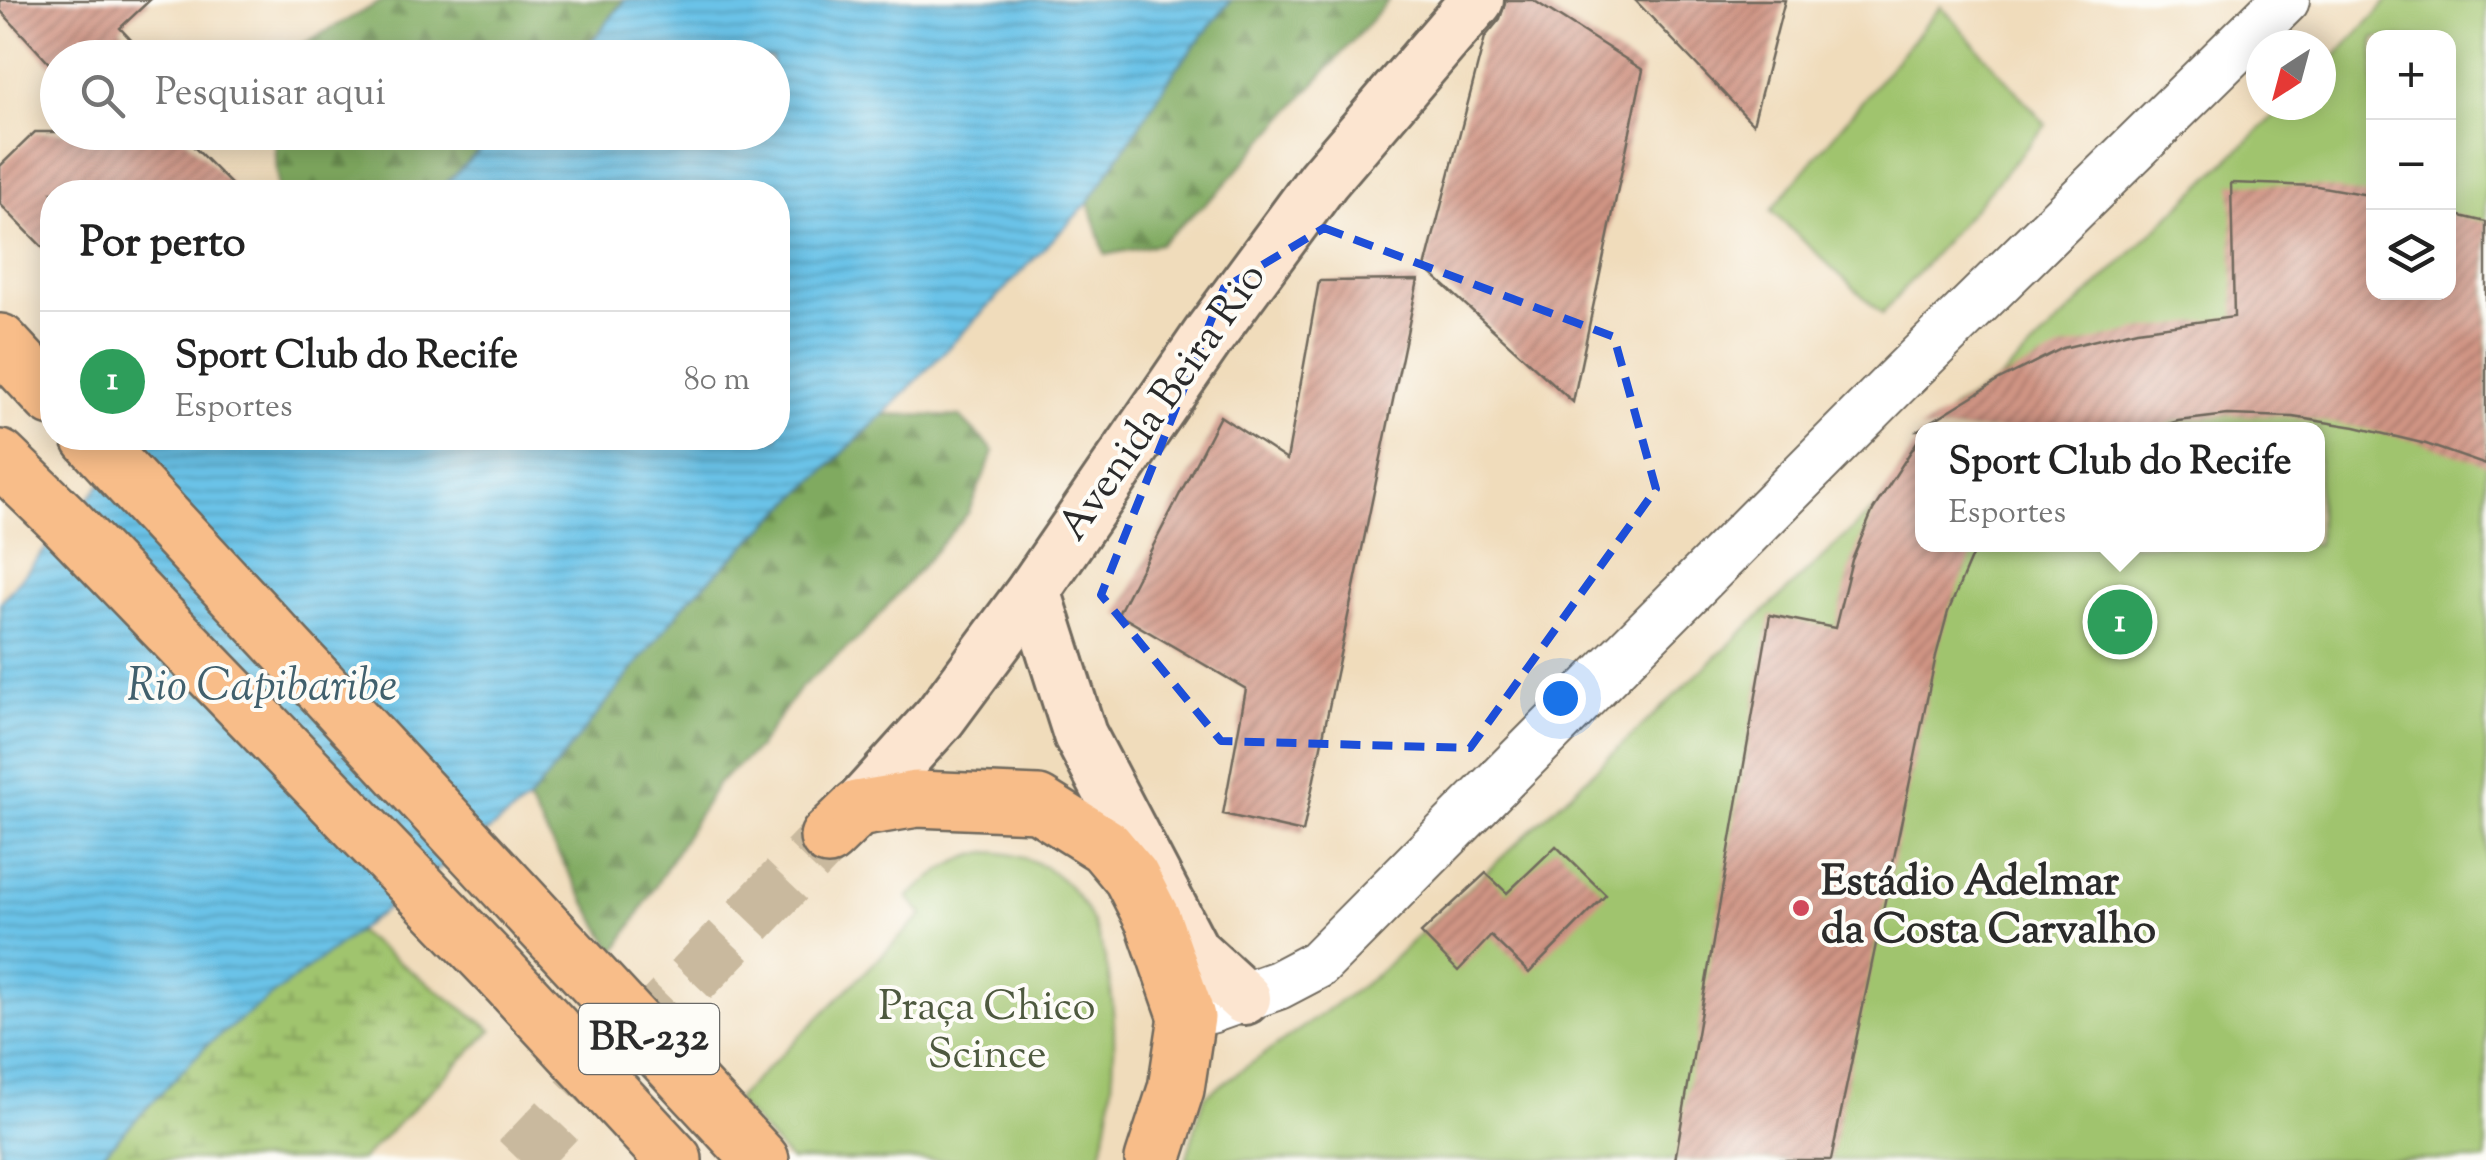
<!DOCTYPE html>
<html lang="pt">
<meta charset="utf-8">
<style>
body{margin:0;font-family:"Sorts Mill Goudy",serif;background:#f6f6f6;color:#222}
.controls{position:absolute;right:30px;top:30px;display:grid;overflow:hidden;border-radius:20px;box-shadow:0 5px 25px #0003}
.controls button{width:90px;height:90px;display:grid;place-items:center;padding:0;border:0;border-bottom:2px solid #e0e0e0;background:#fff;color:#222;font:50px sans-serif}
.compass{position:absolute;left:2246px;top:30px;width:90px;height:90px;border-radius:50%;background:#fff;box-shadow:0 5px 25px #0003;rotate:216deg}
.you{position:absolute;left:1560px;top:698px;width:35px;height:35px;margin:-25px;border:8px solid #fff;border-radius:50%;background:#1a73e8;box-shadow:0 0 0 15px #1a73e833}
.badge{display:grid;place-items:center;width:65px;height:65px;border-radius:50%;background:#0b8043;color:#fff;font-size:32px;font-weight:700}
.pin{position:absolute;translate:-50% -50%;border:5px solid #fff;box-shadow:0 2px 10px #0006}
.popup{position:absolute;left:1915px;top:422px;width:410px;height:130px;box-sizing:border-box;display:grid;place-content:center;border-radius:20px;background:#fff;filter:drop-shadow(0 2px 8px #0005);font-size:32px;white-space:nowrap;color:#767676}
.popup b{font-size:38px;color:#222}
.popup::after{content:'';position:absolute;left:50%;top:100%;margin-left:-20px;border:20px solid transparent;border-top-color:#fff}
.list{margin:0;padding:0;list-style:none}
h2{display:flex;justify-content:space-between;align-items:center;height:130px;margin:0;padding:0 40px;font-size:42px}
h2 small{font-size:32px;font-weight:400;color:#767676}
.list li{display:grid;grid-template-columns:65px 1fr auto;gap:30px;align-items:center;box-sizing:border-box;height:140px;padding:0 40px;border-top:2px solid #e0e0e0}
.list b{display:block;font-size:38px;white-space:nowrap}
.list p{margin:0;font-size:32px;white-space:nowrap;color:#767676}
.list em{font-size:32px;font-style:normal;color:#767676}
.icon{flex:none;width:55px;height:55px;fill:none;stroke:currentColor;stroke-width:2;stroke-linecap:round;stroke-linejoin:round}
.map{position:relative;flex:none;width:2486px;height:1160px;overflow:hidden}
.search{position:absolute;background:#fff;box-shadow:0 5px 25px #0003;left:40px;top:40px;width:750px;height:110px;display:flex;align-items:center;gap:25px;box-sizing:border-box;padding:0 35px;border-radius:55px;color:#767676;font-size:38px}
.panel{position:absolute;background:#fff;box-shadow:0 5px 25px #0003;left:40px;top:180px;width:750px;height:270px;border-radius:40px}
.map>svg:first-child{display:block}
.forest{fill:url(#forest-firs);stroke:#566a46;stroke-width:2.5}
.wetland{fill:url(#wetland-marsh);stroke:#66784c;stroke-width:2.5}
.park{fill:#a0c46e;stroke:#66784c;stroke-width:2.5;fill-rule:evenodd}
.water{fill:url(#water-rules);stroke:#4b778a;stroke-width:2.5}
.building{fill:url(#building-hatch)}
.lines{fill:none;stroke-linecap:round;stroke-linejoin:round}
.primary-tunnel{stroke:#c9b99e;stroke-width:55;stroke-dasharray:55 28;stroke-linecap:butt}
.tertiary-casing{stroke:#70695d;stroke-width:52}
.secondary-casing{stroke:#70695d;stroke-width:58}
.primary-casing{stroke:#70695d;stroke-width:60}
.trunk-casing{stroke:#70695d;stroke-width:60}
.tertiary{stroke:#fff;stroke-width:48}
.secondary{stroke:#fce5d0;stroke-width:52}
.primary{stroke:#f8bd89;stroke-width:55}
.trunk{stroke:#f8bd89;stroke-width:55}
.marked{fill:none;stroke:#1d4ed8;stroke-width:8;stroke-dasharray:20 12;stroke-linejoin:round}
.poi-dot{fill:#d1495b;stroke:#fdfcf7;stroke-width:4}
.labels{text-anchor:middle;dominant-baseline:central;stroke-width:8;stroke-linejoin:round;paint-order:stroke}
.shield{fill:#fdfcf7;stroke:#6a6a68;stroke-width:2.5}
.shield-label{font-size:40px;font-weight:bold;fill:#2b2b2b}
.street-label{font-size:42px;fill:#2b2b2b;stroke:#fdfcf7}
.poi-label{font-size:42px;font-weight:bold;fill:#2b2b2b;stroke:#fdfcf7;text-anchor:start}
.park-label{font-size:42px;fill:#4e593f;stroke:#fdfcf7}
.water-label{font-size:45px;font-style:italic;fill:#41606d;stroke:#fdfcf7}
</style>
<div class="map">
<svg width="2486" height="1160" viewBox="0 0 2486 1160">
<defs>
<pattern id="forest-firs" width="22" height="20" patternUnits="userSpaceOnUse" patternTransform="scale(2.5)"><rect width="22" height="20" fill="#80aa61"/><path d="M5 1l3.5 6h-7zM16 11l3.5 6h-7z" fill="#698b50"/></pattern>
<pattern id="wetland-marsh" width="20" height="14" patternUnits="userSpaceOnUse" patternTransform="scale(2.5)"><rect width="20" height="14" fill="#a0c46e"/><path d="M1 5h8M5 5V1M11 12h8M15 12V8" fill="none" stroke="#839f5b"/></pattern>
<pattern id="water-rules" width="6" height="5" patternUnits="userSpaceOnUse" patternTransform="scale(2.5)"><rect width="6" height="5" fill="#6bc3e8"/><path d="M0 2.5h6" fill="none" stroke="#589fbc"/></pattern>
<pattern id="building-hatch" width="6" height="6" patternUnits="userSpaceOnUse" patternTransform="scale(2.5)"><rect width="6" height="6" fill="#d09484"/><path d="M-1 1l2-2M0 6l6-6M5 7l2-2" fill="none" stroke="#a9796c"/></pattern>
</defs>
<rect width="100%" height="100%" fill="#fdfcf7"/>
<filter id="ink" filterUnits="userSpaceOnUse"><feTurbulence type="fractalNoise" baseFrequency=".01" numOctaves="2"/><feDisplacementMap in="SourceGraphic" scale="20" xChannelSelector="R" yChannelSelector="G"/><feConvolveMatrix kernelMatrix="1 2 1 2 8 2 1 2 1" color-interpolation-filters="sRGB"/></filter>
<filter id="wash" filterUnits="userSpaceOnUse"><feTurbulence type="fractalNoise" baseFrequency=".0048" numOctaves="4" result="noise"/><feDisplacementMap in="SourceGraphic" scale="40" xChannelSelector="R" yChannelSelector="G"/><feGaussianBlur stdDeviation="2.25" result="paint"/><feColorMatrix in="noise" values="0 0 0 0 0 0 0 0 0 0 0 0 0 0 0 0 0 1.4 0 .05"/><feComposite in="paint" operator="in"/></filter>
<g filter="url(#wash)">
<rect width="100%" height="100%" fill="#f0dcbb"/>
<!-- forest -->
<g class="forest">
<polygon points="384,0 625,0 579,57 277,58"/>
<polygon points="1231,0 1389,0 1218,192 1159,244 1105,255 1089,202 1176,69"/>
<polygon points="275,133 497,133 437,192 278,192"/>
<polygon points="884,414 960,417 994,451 968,513 861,636 800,688 757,749 717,784 615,953 528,801 689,599"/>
</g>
<!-- wetland -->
<polygon class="wetland" points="356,931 492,1030 361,1160 97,1160 207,1045"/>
<!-- park -->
<g class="park">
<path d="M2389,0H2486V1160H1186L1205,1096L1373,978L1873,510L1922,442V544H2318V430L1934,429L1951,409L1999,380L2285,105H2321V71ZM2374,38H2448V292H2374Z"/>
<polygon points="1941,6 2046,125 1882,314 1771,211"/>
<path d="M987,852C1134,856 1124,1059 1100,1160H790L735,1100L923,915L908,897C932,877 955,857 987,852Z"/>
</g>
<!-- water -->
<polygon class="water" points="625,0 1231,0 1176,69 1089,202 884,414 689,599 528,801 207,1045 97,1160 0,1160 0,603 140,438 778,438 778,192 437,192 497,133 772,132 772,58 579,57"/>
<g id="blocks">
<!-- building -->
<g class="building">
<polygon points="0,0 150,0 120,28 148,58 58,58 58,73 0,10"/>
<polygon points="1506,0 1533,0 1643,70 1573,402 1425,268 1485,37 1500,19"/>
<polygon points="1635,0 1785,0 1753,124"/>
<polygon points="35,132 179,132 239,192 52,192 52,257 0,204 0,166"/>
<polygon points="2231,183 2317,186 2374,196 2374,292 2448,292 2448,213 2486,222 2486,465 2426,444 2355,427 2293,417 2228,415 2178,421 2149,430 1918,430 1999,380 2063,348 2137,330 2234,317"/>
<polygon points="1418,280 1303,832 1223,814 1246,689 1118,614 1220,416 1287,460 1319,281"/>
<polygon points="1922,434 1922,544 1977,544 1948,612 1936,656 1831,1160 1675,1160 1770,615 1835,628 1852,560 1873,510"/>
<polygon points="1556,846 1606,895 1529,973 1491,936 1458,971 1421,933 1486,873 1507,893"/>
</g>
</g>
</g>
<g filter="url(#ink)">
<use href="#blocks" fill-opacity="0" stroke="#70695d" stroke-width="2.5"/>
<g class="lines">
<!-- primary-tunnel -->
<polyline class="primary-tunnel" points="519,1160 828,837"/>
<!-- tertiary casing -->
<g class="tertiary-casing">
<polyline id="tertiary" points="1210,1009 1278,985 1318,964 1896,382 2285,0"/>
</g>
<!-- secondary casing -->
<g class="secondary-casing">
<g id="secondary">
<polyline points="1034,590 1080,735 1193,951 1244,998"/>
<polyline points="857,809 940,717 1034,590 1209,335 1323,180 1477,0"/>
</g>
</g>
<!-- primary casing -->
<g class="primary-casing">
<polyline id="primary" points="828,837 857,809"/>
</g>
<!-- trunk casing -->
<g class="trunk-casing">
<g id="trunk">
<polyline points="0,342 52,398"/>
<polyline points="90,438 761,1160"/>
<polyline points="0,458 63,519 499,971 674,1160"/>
<polyline points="857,809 917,799 1038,804 1105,846 1131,877 1153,920 1187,1017 1176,1089 1153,1160"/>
</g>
</g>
<!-- tertiary -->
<use href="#tertiary" class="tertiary"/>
<!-- secondary -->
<use href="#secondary" class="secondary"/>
<!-- primary -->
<use href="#primary" class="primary"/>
<!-- trunk -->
<use href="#trunk" class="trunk"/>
</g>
</g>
<!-- marked area -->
<path class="marked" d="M1324,228L1614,337L1656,489L1470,748L1221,741L1101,595L1224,288Z"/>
<!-- markers -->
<circle class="poi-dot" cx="1801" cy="908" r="10"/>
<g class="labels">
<!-- shield labels -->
<rect class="shield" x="579" y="1004" width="140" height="70" rx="8"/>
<g class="shield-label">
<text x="649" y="1039">BR-232</text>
</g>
<!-- street labels -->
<g class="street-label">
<text transform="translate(1164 403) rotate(-55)">Avenida Beira Rio</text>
</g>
<!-- poi labels -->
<g class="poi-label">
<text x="1821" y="884">Estádio Adelmar<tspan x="1821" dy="48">da Costa Carvalho</tspan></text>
</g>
<!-- park labels -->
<g class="park-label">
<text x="987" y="1009">Praça Chico<tspan x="987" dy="48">Scince</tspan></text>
</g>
<!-- water labels -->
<g class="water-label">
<text x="262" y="688">Rio Capibaribe</text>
</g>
</g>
</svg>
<div class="controls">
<button>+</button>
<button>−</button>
<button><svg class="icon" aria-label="layers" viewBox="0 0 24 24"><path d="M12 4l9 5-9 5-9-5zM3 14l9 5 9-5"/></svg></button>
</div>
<svg class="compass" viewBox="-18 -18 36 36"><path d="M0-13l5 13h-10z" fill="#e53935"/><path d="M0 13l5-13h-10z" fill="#767676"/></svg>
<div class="you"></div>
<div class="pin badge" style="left:2120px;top:622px;background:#2e9e5b">1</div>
<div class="popup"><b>Sport Club do Recife</b>Esportes</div>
<div class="search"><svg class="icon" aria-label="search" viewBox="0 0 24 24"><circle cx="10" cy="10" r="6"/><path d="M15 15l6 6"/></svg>Pesquisar aqui</div>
<section class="panel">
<h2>Por perto<small></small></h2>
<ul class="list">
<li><span class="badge" style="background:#2e9e5b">1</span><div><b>Sport Club do Recife</b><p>Esportes</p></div><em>80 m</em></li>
</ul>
</section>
</div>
